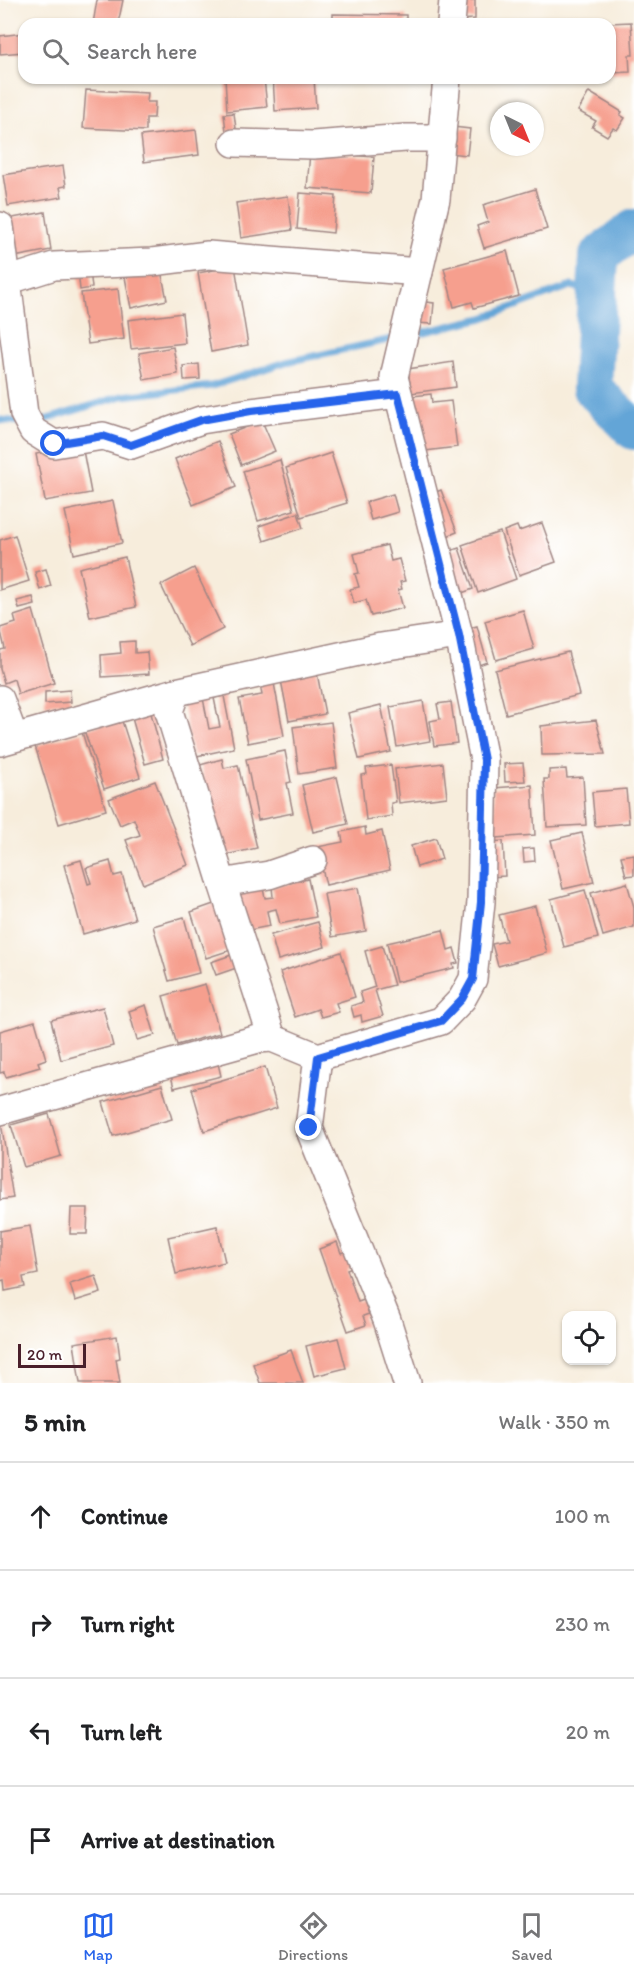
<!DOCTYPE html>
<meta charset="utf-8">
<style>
body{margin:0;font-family:Itim,sans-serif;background:#f6f6f6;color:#202124}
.controls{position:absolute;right:18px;bottom:18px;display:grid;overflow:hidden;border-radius:12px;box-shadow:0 2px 4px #0004}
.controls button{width:54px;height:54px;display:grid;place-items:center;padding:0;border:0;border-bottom:2px solid #e0e0e0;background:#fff;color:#202124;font:30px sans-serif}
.compass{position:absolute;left:490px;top:102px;width:54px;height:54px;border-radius:50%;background:#fff;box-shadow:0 2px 4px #0004;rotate:137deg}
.scale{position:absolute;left:18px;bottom:15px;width:68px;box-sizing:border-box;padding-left:6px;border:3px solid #4a1f2b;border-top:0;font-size:16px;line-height:21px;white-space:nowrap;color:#4a1f2b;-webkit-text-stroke:4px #fff;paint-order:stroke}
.stop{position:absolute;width:18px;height:18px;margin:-14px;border:4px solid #2563eb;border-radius:50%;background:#fff}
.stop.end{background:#2563eb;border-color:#fff;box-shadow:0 2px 6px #0008}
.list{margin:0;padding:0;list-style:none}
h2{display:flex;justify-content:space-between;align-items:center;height:78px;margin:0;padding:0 24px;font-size:26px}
h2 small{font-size:20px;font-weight:400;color:#757577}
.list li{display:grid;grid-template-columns:39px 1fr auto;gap:18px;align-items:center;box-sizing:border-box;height:108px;padding:0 24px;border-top:2px solid #e0e0e0}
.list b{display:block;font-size:22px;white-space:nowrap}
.list em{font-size:20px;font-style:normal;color:#757577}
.icon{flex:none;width:33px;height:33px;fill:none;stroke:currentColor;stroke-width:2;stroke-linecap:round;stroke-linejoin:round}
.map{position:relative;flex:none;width:634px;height:1383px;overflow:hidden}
.search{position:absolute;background:#fff;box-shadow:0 2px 4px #0004;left:18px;right:18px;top:18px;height:66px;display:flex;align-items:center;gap:15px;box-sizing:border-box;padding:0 21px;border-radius:18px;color:#757577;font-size:22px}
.sheet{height:510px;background:#fff}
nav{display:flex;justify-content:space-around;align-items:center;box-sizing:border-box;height:84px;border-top:2px solid #e0e0e0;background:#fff;font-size:16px;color:#757577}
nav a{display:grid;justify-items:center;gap:3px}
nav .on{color:#2563eb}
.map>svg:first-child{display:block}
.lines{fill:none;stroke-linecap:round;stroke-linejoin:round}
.stream{stroke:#63a5d7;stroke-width:7}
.river{stroke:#63a5d7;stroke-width:40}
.building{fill:#f69f8e}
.minor-casing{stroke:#a08684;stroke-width:30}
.minor{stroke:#fff;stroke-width:27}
.route{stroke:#2563eb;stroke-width:8}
</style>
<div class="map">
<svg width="634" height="1383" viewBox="0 0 634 1383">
<rect width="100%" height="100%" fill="#fff"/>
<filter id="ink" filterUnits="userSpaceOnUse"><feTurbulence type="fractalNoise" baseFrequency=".0167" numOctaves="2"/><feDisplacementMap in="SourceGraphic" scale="12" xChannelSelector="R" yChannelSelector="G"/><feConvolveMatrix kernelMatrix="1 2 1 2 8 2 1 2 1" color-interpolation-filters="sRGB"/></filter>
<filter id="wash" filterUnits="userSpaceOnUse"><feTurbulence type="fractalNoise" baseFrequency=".008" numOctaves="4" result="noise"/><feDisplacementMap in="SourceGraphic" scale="24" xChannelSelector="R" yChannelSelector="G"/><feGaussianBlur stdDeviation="1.35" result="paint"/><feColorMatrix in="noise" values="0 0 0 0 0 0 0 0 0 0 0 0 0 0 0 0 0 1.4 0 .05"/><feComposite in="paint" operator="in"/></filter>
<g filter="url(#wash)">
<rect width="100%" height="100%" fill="#f7eddc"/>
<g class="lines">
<!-- stream -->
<g class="stream">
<polyline points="411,335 483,318 571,286 597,292"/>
<polyline points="0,420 21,422"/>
<polyline points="35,423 122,396 212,386 286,362 397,338"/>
</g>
<!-- river -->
<polyline class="river" points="634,229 599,256 592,388 634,430"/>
</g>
<g id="blocks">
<!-- building -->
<g class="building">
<polygon points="97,0 123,0 118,24 93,24"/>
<polygon points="456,0 475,0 475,19 457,20"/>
<polygon points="333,14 406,15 406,24 333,24"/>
<polygon points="631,22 633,55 629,55 630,72 610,73 610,23"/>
<polygon points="24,33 24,52 0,54 0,36"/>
<polygon points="225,78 264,78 267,107 227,111"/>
<polygon points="273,78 314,78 316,108 275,111"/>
<polygon points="86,90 148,93 147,102 155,102 154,118 146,118 146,131 83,128"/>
<polygon points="589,92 622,112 620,115 625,118 617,130 613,128 607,136 592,127 596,121 578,111"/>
<polygon points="234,113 236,129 226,131 224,114"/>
<polygon points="453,127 470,129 467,155 449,153"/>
<polygon points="196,130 199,155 144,162 141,136"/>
<polygon points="310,152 374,157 371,193 307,188"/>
<polygon points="63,166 66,186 60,187 62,197 8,206 3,175"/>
<polygon points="535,189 547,229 484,248 477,226 488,222 483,205"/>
<polygon points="300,193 336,196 333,233 297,229"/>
<polygon points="288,196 292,230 241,238 236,203"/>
<polygon points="45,212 51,250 14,257 7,219"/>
<polygon points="507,251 519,296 474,308 472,302 454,307 444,268"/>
<polygon points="160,265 167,300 131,308 124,272"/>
<polygon points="235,266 248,345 211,352 198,273"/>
<polygon points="90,270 92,288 80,290 78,271"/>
<polygon points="118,289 124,339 88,344 81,293"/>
<polygon points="418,301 434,303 432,324 416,323"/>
<polygon points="182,313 185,343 131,349 128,320"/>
<polygon points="173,347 178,374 144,380 139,353"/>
<polygon points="453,362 456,387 411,393 408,369"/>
<polygon points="199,364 200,379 184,380 183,366"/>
<polygon points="431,394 432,403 451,401 457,447 409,453 403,397"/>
<polygon points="262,421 275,451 241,465 229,434"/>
<polygon points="218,441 236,487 193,505 175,459"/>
<polygon points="82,445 91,493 45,501 36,454"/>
<polygon points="331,453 347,503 301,517 286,468"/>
<polygon points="280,460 294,510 258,521 243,471"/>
<polygon points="441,490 457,532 442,538 426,496"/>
<polygon points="393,494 398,512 371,520 366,502"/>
<polygon points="113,501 122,543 74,554 65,511"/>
<polygon points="298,513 303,528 264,541 259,526"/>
<polygon points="542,523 556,562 519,575 504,531 517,526 519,531"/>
<polygon points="500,532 516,579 478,593 462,545"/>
<polygon points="15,535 29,581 0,590 0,540"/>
<polygon points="387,545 391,561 399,559 405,581 400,582 402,589 398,590 403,608 371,616 366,600 354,603 350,589 359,587 355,574 359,573 354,554"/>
<polygon points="459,548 473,589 459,594 444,553"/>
<polygon points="125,557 136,607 90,617 79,568"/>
<polygon points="194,568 223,629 190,646 161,585"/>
<polygon points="46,569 51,586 40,590 35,572"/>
<polygon points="33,597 35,605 19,609 17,601"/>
<polygon points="33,610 54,683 18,694 14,679 4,683 0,669 0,650 5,649 0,628 16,623 14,616"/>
<polygon points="523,610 534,649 496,660 485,621"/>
<polygon points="477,626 487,662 476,666 466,629"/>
<polygon points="135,641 135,653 147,652 149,674 102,677 101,655 121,653 120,642"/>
<polygon points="568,652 579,695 506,714 495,670"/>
<polygon points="316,668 325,714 289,721 280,675"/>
<polygon points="273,678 284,736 248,743 239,699 262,695 259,680"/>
<polygon points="70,690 71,702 45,704 45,692"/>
<polygon points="224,696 234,748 192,757 182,702 203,698 209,729 220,727 214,698"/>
<polygon points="423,701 430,741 397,747 390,707"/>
<polygon points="451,702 457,743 434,746 430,721 440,719 437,704"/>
<polygon points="381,705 391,752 359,759 348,713"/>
<polygon points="151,713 163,759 145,764 132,718"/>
<polygon points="121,718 140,777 104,789 84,730"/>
<polygon points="596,720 605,754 542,755 541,726"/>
<polygon points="331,722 337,768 299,774 293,727"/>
<polygon points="82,732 106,810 59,824 35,746"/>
<polygon points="285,751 291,782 287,783 293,813 258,820 246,759"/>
<polygon points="222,759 224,768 238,765 257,848 221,856 200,765"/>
<polygon points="443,763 447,797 399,803 395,769"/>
<polygon points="523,763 525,781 505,782 504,764"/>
<polygon points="391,765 396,802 391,803 392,816 366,820 361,775 367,774 366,768"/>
<polygon points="566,769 567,778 583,777 586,825 547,827 544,779 549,779 549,770"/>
<polygon points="337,777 348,824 313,832 302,785"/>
<polygon points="155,781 188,865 143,884 126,840 140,835 134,819 120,825 109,799"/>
<polygon points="532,785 535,835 496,838 493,788"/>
<polygon points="626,789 629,823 595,826 592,792"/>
<polygon points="365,827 366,835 382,831 390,870 326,885 317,847 343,842 341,832"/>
<polygon points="582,833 594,882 563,889 551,840"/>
<polygon points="436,838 442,859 417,867 411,846"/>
<polygon points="503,841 505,876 489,877 487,842"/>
<polygon points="534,848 535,861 524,862 523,849"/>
<polygon points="634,854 634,875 626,876 621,856"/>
<polygon points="81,860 88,884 91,883 86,868 110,861 114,876 122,874 135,919 83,934 64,865"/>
<polygon points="308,879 316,917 280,924 276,909 267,911 270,926 240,932 232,891 262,884 265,898 273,897 272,887"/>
<polygon points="627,883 634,907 634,927 603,936 591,893"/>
<polygon points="358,888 366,931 332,937 324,894"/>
<polygon points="585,890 598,938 564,947 551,899"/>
<polygon points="222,901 237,948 206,958 191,912"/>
<polygon points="535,906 547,953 498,966 492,944 506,941 499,915"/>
<polygon points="184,917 199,973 169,981 153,926"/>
<polygon points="318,922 325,947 278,960 271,935"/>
<polygon points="443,930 448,950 454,948 458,963 453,964 454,968 396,982 387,943"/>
<polygon points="382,946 394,985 375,990 383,1016 362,1022 361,1015 354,1017 351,1006 363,1002 360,992 375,987 365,951"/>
<polygon points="240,952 245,965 216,975 211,962"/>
<polygon points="341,952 355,997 336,1003 339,1012 321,1017 318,1009 295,1017 280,972"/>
<polygon points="205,984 220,1033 177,1045 163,996"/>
<polygon points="146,1005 155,1035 137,1040 129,1011"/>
<polygon points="103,1007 113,1046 61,1060 51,1020"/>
<polygon points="35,1021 46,1059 38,1062 40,1067 6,1077 4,1072 0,1073 0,1031"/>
<polygon points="216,1055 221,1076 174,1088 169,1067"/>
<polygon points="265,1067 277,1108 204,1131 192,1089"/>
<polygon points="162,1085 172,1119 113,1136 103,1102"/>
<polygon points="49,1114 61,1156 24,1167 11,1125"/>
<polygon points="1,1122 13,1198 0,1200 0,1123"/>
<polygon points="71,1208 88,1208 87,1234 70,1234"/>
<polygon points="30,1226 38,1274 23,1277 25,1287 5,1291 4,1280 0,1281 0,1231"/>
<polygon points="217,1226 225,1262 176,1274 168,1237"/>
<polygon points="337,1242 341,1253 346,1251 352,1267 347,1269 358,1302 364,1300 369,1314 363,1316 366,1325 348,1331 319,1249"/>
<polygon points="96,1276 101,1293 75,1301 70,1284"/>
<polygon points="117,1336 120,1358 116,1359 120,1383 80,1383 74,1343"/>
<polygon points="338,1338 346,1368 314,1376 306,1346"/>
<polygon points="291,1350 303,1383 260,1383 253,1364"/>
</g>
</g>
</g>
<g filter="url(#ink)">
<use href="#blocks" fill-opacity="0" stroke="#a08684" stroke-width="1.5"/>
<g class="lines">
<!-- minor casing -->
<g class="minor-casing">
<g id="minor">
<polyline points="451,24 453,0"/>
<polyline points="234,143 313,145 406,138 442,138"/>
<polyline points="0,226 24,414 33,431 54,444 103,436 131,445 201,420 251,412 398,394"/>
<polyline points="0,275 19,277 54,266 152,262 208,255 419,272"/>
<polyline points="176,692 169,711 222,883 269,875 313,860"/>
<polyline points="0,699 14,737"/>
<polyline points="0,742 176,692 381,647 459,635"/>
<polyline points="222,883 272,1038"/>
<polyline points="318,1057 309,1128 387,1320 407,1383"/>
<polyline points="0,1111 258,1039 272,1038 318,1057 441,1021 462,999 473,979 481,902 484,760 459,635 394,377 436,199 447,78"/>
</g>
</g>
<!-- minor -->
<use href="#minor" class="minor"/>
</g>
</g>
<g class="lines" filter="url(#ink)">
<!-- route -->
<polyline class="route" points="54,444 103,436 131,445 201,420 251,411 398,394 459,635 484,760 481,902 473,979 462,999 441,1021 318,1057 309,1128"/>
</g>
</svg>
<div class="controls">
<button><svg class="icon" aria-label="locate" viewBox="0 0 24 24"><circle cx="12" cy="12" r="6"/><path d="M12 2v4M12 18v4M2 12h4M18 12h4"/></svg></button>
</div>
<svg class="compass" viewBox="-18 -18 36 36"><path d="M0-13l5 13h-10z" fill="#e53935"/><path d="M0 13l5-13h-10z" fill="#757577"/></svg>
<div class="scale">20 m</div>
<div class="stop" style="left:54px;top:444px"></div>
<div class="stop end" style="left:309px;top:1128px"></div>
<div class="search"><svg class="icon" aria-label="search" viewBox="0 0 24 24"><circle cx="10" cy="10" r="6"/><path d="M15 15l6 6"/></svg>Search here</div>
</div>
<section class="sheet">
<h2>5 min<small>Walk · 350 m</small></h2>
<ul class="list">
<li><svg class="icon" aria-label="ahead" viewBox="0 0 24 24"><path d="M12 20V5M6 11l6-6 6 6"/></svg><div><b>Continue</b></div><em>100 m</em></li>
<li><svg class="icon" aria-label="right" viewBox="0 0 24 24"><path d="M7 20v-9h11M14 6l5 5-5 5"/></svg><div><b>Turn right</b></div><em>230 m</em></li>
<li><svg class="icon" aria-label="left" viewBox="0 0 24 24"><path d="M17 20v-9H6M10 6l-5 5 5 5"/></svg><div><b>Turn left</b></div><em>20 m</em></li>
<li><svg class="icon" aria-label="arrive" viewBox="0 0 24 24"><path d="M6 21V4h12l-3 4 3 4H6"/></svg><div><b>Arrive at destination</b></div></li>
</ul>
</section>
<nav>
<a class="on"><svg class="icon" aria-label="map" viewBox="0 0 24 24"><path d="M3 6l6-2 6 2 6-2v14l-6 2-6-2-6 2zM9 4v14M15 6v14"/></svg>Map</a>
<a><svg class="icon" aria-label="directions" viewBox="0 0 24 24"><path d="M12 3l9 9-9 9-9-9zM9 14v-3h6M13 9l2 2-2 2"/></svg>Directions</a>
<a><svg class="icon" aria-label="saved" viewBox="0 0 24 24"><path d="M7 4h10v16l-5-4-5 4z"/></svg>Saved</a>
</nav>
